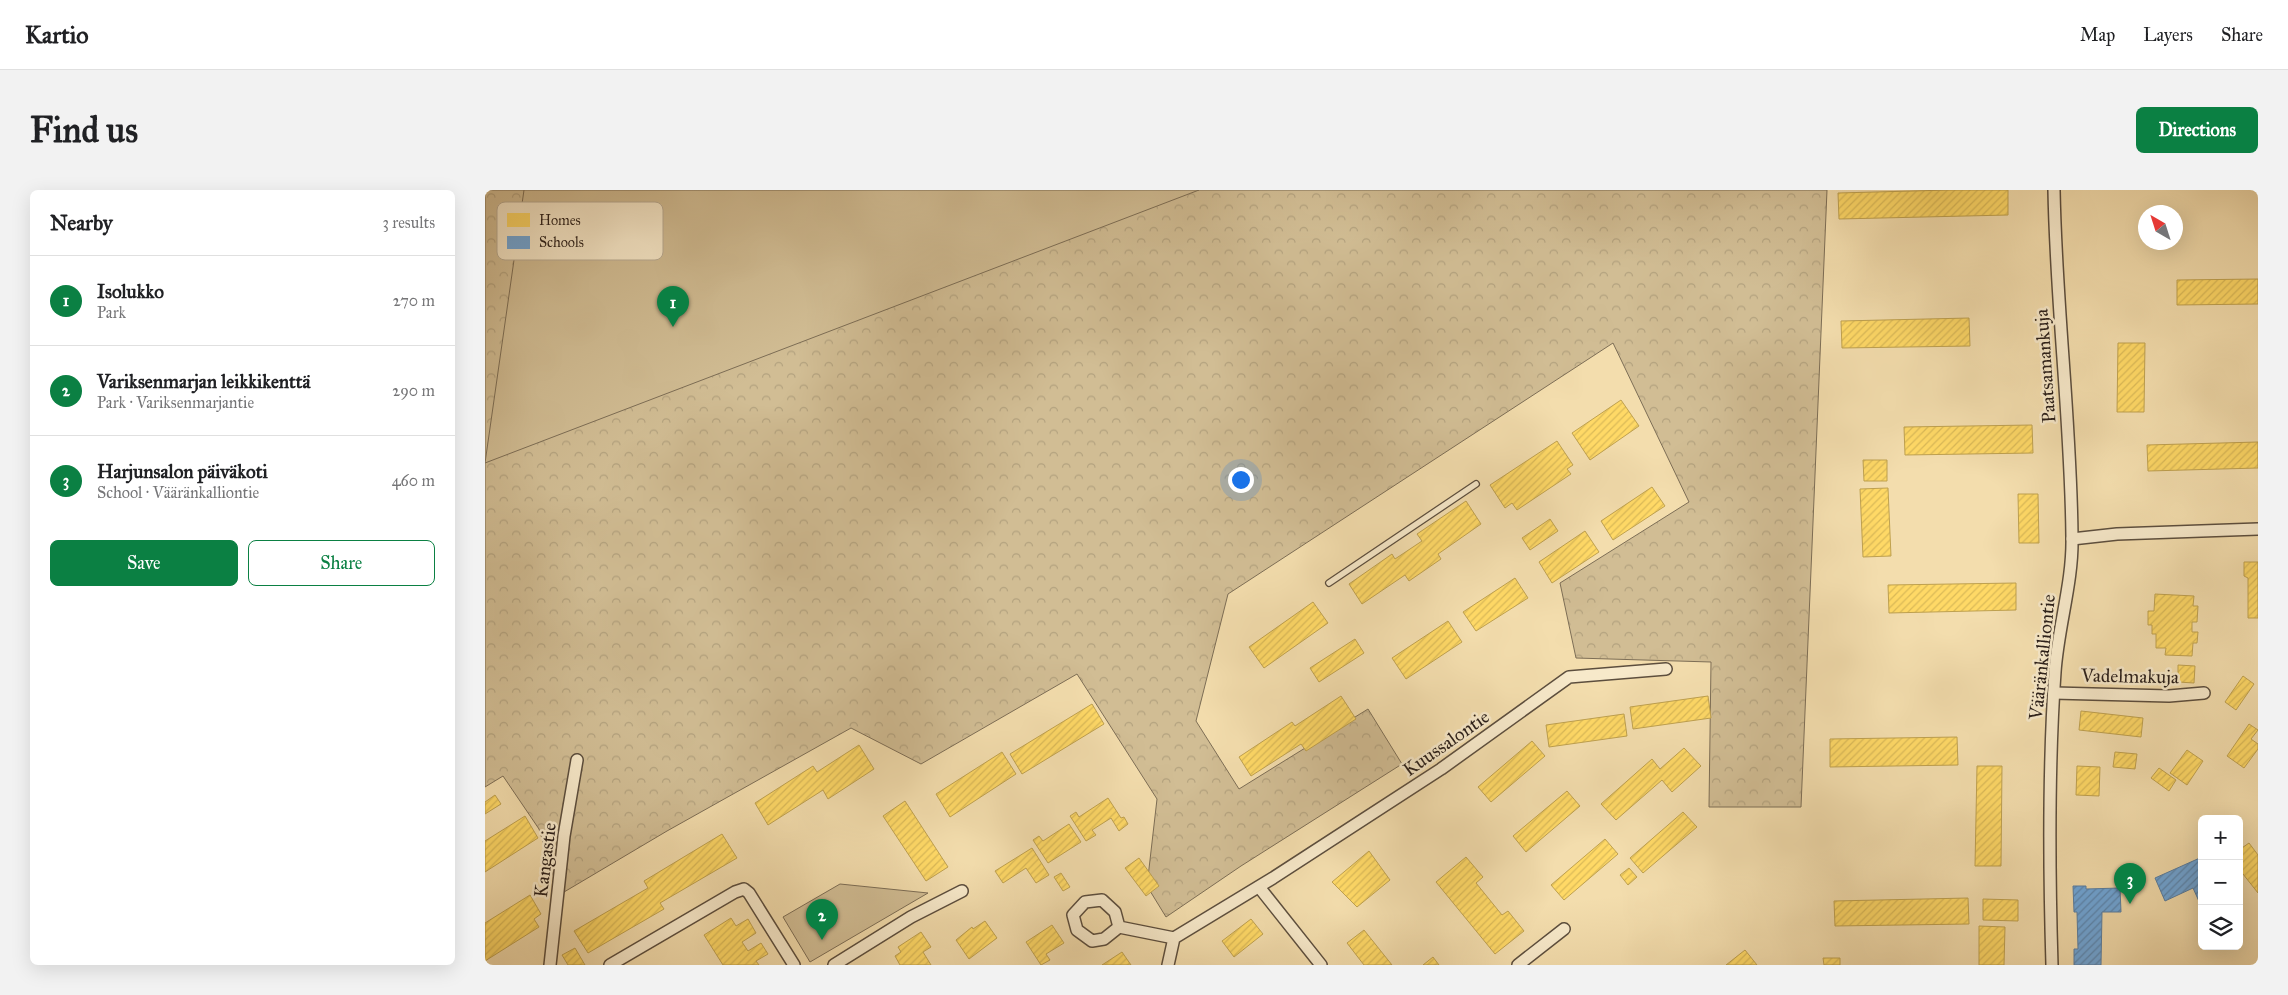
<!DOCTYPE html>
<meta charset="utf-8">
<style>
body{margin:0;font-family:"IM FELL Great Primer",serif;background:#f2f2f2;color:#202124}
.controls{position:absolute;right:15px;bottom:15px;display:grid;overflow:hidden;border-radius:8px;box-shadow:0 5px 20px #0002}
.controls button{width:45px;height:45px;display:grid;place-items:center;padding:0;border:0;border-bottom:1px solid #e0e0e0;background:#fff;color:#202124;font:25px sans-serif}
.compass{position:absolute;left:1653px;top:15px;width:45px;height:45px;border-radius:50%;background:#fff;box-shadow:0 5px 20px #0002;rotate:321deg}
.you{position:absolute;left:755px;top:289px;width:18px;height:18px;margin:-12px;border:4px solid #fff;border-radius:50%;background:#1a73e8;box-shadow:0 0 0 8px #1a73e833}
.badge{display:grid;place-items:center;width:32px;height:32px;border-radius:50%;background:#0b8043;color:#fff;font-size:16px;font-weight:700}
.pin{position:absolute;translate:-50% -41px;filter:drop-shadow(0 1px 2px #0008)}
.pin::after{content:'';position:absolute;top:26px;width:18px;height:15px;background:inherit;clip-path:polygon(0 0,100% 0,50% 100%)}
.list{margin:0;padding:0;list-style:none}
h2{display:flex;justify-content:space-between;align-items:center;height:65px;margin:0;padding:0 20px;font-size:21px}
h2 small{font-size:16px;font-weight:400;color:#757577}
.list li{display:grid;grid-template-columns:32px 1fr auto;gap:15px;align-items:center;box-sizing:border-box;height:90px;padding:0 20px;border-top:1px solid #e0e0e0}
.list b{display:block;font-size:19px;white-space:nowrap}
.list p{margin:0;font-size:16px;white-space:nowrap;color:#757577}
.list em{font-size:16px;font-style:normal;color:#757577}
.actions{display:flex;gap:10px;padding:15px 20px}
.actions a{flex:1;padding:11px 0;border:1px solid #0b8043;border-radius:8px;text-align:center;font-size:18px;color:#0b8043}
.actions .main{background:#0b8043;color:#fff}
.icon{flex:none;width:28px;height:28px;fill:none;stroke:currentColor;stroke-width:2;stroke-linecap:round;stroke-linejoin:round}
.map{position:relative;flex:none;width:1773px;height:775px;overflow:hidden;border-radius:8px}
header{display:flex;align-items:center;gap:30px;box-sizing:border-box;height:70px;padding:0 25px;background:#fff;border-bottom:1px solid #e0e0e0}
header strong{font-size:24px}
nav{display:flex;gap:28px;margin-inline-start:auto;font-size:18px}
.intro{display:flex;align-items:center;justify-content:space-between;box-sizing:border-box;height:120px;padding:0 30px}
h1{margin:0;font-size:35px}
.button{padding:12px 22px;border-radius:8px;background:#0b8043;color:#fff;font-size:18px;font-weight:700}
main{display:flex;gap:30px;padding:0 30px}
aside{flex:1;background:#fff;border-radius:8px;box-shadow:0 5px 20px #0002}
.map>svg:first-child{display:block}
.forest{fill:url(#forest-crowns);stroke:#7d6e56}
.green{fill:#d1bd94;stroke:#7d6e56}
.homes{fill:url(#homes-hatch);stroke:#bfa14f}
.schools{fill:url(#schools-hatch);stroke:#5a7fa2}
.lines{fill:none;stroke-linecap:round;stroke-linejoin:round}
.lane-casing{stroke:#5c4e3e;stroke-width:8}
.street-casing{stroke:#5c4e3e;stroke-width:14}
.lane{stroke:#f7e9ca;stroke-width:5.5}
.street{stroke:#f7e9ca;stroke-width:11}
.labels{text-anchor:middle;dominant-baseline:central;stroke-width:5;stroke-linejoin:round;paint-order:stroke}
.street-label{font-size:19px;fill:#291e19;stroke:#f7e9ca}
.key{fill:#f7e9ca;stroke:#b9ac95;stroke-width:1}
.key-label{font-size:14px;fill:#291e19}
</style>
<header>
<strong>Kartio</strong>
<nav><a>Map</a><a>Layers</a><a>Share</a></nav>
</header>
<div class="intro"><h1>Find us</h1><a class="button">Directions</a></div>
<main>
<aside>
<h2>Nearby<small>3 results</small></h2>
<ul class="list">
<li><span class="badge">1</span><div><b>Isolukko</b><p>Park</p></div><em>270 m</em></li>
<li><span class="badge">2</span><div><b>Variksenmarjan leikkikenttä</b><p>Park · Variksenmarjantie</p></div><em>290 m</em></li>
<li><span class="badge">3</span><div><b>Harjunsalon päiväkoti</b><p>School · Vääränkalliontie</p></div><em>460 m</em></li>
</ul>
<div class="actions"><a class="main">Save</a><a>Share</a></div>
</aside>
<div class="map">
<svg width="1773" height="775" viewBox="0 0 1773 775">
<defs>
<pattern id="forest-crowns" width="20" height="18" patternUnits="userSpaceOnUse" patternTransform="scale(1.25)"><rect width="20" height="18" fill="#d1bd94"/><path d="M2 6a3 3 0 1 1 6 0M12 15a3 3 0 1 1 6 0" fill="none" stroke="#b3a27f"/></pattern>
<pattern id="homes-hatch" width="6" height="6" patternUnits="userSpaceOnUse" patternTransform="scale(1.25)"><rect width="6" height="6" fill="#ffd966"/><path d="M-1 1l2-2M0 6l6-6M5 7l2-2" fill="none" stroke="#dbba58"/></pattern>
<pattern id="schools-hatch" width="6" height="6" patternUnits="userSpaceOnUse" patternTransform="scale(1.25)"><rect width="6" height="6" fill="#6fa8dc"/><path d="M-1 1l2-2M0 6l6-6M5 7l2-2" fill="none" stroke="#5b88b2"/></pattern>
</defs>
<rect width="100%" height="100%" fill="#f3ddad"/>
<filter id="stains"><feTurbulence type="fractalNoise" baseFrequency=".004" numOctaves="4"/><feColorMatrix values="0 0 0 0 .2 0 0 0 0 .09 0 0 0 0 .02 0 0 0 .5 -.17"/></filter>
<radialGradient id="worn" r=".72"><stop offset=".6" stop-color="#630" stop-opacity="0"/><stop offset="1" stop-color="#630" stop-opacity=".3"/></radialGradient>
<!-- forest -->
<polygon class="forest" points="0,0 1342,0 1316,617 1224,617 1226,472 1091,468 1075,393 1204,312 1128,153 743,404 711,531 754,599 883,519 917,574 756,676 681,727 662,696 672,609 592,484 436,574 366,538 182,641 74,705 54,639 18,586 0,597"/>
<!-- green -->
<g class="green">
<polygon points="39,0 714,0 0,273"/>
<polygon points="355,694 443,703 325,772 298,727"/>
</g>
<!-- homes -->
<g class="homes">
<polygon points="1464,0 1523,0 1523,25 1354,29 1353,3"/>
<polygon points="1773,89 1773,114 1692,115 1692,90"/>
<polygon points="1484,128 1485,156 1357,158 1356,131"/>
<polygon points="1633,153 1660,153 1659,222 1632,222"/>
<polygon points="1136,210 1154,236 1105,270 1087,243"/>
<polygon points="1547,235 1548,263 1420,265 1419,237"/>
<polygon points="1072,251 1088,275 1082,279 1086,284 1032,320 1027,313 1020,318 1005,295"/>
<polygon points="1773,252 1773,278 1663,281 1662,255"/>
<polygon points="1378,270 1402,270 1402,291 1379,291"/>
<polygon points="1167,297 1180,316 1128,350 1116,331"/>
<polygon points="1403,298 1406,366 1378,367 1375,299"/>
<polygon points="1533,304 1553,304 1554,353 1534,353"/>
<polygon points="981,311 996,334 953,364 956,369 924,391 920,385 877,414 864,394 907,364 910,369 937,351 932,344"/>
<polygon points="1065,329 1073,341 1045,360 1037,348"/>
<polygon points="1100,341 1114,362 1067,393 1054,372"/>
<polygon points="1759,372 1773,372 1773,428 1763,428 1763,388 1759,386"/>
<polygon points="1030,388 1043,408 991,441 978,422"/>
<polygon points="1531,393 1531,420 1404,423 1403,395"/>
<polygon points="1670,404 1709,406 1708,416 1713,416 1712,432 1707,432 1707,442 1713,442 1712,453 1708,453 1707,466 1680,465 1681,458 1671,458 1671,444 1667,444 1667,435 1663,435 1663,421 1669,421"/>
<polygon points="828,412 843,433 779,478 764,457"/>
<polygon points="963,431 977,452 921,489 907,468"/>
<polygon points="870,449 879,463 834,492 825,478"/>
<polygon points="1693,475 1710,476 1709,493 1693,492"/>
<polygon points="1758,486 1769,494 1751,520 1740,512"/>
<polygon points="856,506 871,529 821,561 816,554 766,586 754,567 807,532 810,536"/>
<polygon points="1223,506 1226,528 1148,539 1145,517"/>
<polygon points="607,514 619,534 537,584 525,564"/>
<polygon points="1596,521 1658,528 1656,547 1594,540"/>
<polygon points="1139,524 1142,546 1064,557 1061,535"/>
<polygon points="1764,534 1773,540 1766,549 1773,554 1773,559 1759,578 1742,566"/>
<polygon points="1472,547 1473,575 1345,577 1345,549"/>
<polygon points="1047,551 1060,566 1006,612 993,597"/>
<polygon points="374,555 389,579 343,609 338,600 283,635 270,613 328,576 332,582"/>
<polygon points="1199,558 1216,576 1187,602 1177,590 1131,630 1116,614 1167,569 1175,579"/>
<polygon points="1702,560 1718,571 1702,595 1685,583"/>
<polygon points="517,562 531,584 465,627 451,604"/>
<polygon points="1630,562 1652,564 1650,579 1628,577"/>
<polygon points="1492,576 1517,576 1516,676 1490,676"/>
<polygon points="1592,576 1615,577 1614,606 1591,605"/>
<polygon points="1674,578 1691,590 1684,601 1666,588"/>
<polygon points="1082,601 1095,616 1041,662 1028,646"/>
<polygon points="10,605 16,614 0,624 0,612"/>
<polygon points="623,608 636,628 639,627 643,634 634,641 626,628 607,640 611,645 601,651 585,626 591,622 594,627"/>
<polygon points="420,611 463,677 441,691 398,626"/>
<polygon points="1198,622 1212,637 1158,683 1145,668"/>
<polygon points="40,626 53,648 0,682 0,651"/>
<polygon points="584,634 596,652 563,673 548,650 554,646 558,651"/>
<polygon points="237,644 252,668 175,713 179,719 103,763 89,741 163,698 159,691"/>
<polygon points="1120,649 1133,664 1079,710 1066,695"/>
<polygon points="1764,653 1773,665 1773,703 1754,679 1754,660"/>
<polygon points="547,658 564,685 551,693 541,678 518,693 510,681"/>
<polygon points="884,661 905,690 872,717 847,692"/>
<polygon points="981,667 998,687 991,693 1017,725 1023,721 1039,741 1010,764 951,692"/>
<polygon points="654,668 674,696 661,706 640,678"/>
<polygon points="1144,678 1152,687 1143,695 1135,685"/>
<polygon points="576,683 585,697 578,701 569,687"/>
<polygon points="45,705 56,724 49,729 54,737 0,771 0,733"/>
<polygon points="1483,708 1484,734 1350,736 1349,711"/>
<polygon points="1498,709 1533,710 1533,731 1498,730"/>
<polygon points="246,728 251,736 263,729 271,743 257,752 263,761 276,753 283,764 271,771 274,775 238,775 219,745"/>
<polygon points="766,729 778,744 749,767 737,751"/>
<polygon points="500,731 512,748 484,769 471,750 487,737 488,739"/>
<polygon points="567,735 579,753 561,764 565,770 556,775 541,752"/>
<polygon points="1494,736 1520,737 1519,775 1494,775"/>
<polygon points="879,740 907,775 879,775 862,753"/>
<polygon points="436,742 446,757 438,762 446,775 415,775 410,766 416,762 413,757"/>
<polygon points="90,758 100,775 83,775 77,765"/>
<polygon points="1260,760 1272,775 1241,775"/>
<polygon points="637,762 646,775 617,775"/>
<polygon points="948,767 954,775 938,775"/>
<polygon points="1338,768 1355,768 1355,775 1339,775"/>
</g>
<!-- schools -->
<g class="schools">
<polygon points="1717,667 1717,718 1708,698 1680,711 1670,688"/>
<polygon points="1588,696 1601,696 1601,699 1635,698 1636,722 1617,722 1616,775 1589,775 1589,759 1593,759 1592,722 1589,722"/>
</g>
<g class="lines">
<!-- lane casing -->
<g class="lane-casing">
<polyline id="lane" points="844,393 991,294"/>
</g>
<!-- street casing -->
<g class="street-casing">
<g id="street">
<polyline points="1587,349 1632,344 1773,339"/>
<polyline points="1569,503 1684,506 1719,503"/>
<polyline points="774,697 836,775"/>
<polyline points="634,737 619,749 607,751 592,740 588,725 600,712 617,710 630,722 634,737 689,748"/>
<polyline points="65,775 79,646 92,570"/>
<polyline points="125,775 250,702 259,699 264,703 309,775"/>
<polyline points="349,775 426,727 477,701"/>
<polyline points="683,775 689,748 788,688 956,579 1084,487 1181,479"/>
<polyline points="1033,775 1079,739"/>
<path d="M1567,775C1564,677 1563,580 1570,482C1573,437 1588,392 1587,347C1586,231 1571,116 1569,0"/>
</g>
</g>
<!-- lane -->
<use href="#lane" class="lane"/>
<!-- street -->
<use href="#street" class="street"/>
</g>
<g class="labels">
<!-- street labels -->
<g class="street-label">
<text transform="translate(1560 176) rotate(-94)">Paatsamankuja</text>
<text transform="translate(1557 467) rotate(-84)">Vääränkalliontie</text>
<text transform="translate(1645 486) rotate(1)">Vadelmakuja</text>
<text transform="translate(961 553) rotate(-35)">Kuussalontie</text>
<text transform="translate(60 670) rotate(-83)">Kangastie</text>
</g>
</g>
<!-- legend -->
<rect x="12" y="12" width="166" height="58" rx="8" class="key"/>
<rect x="22" y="23" width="23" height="14" fill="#ffd966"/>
<rect x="22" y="46" width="23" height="13" fill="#6fa8dc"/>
<g class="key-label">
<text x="54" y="35">Homes</text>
<text x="54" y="57">Schools</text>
</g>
<rect width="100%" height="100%" filter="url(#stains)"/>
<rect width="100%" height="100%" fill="url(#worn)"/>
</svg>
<div class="controls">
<button>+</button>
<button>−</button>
<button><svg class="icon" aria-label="layers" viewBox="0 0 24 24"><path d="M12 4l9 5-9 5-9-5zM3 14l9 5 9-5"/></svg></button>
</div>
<svg class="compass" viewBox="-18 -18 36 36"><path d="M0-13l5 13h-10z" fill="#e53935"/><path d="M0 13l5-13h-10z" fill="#757577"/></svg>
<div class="you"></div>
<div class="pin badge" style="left:188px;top:137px">1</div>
<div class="pin badge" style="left:337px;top:750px">2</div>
<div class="pin badge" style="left:1645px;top:714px">3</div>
</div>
</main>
